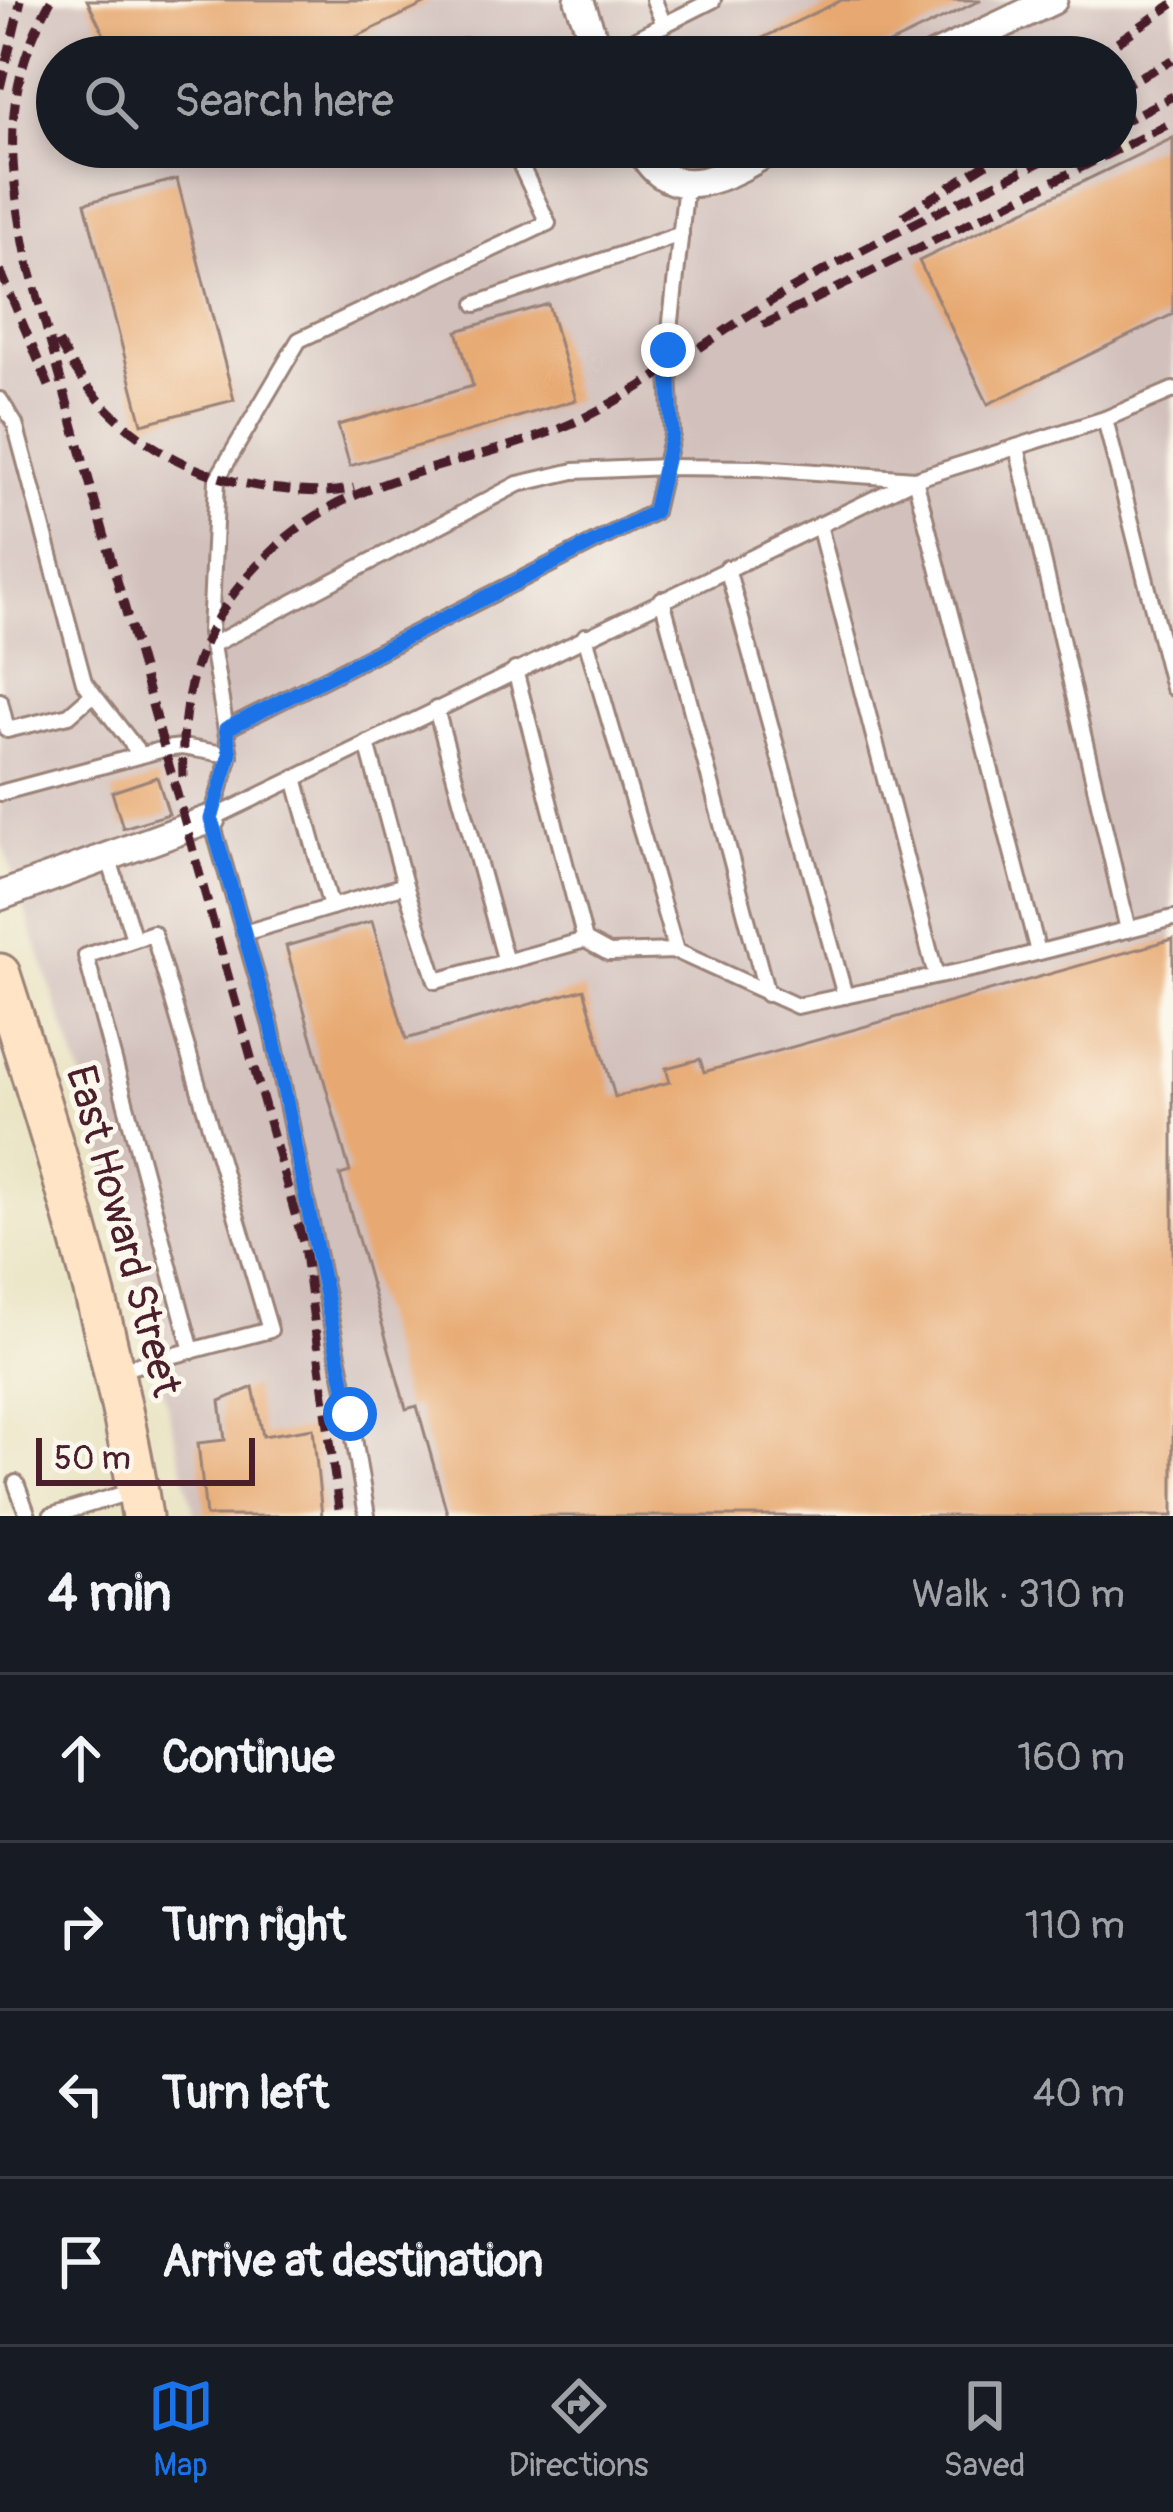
<!DOCTYPE html>
<meta charset="utf-8">
<style>
body{margin:0;font-family:Pangolin,sans-serif;background:#242831;color:#f1f3f6}
.scale{position:absolute;left:36px;bottom:30px;width:219px;box-sizing:border-box;padding-left:12px;border:6px solid #4a1f2b;border-top:0;font-size:33px;line-height:42px;white-space:nowrap;color:#4a1f2b;-webkit-text-stroke:9px #fbf7ec;paint-order:stroke}
.stop{position:absolute;width:36px;height:36px;margin:-27px;border:9px solid #1a73e8;border-radius:50%;background:#fff}
.stop.end{background:#1a73e8;border-color:#fff;box-shadow:0 3px 12px #0008}
.list{margin:0;padding:0;list-style:none}
h2{display:flex;justify-content:space-between;align-items:center;height:156px;margin:0;padding:0 48px;font-size:51px}
h2 small{font-size:39px;font-weight:400;color:#9ea1a6}
.list li{display:grid;grid-template-columns:78px 1fr auto;gap:36px;align-items:center;box-sizing:border-box;height:168px;padding:0 48px;border-top:3px solid #363941}
.list b{display:block;font-size:45px;white-space:nowrap}
.list em{font-size:39px;font-style:normal;color:#9ea1a6}
.icon{flex:none;width:66px;height:66px;fill:none;stroke:currentColor;stroke-width:2;stroke-linecap:round;stroke-linejoin:round}
.map{position:relative;flex:none;width:1173px;height:1516px;overflow:hidden}
.search{position:absolute;background:#171b24;box-shadow:0 6px 18px #0003;left:36px;right:36px;top:36px;height:132px;display:flex;align-items:center;gap:30px;box-sizing:border-box;padding:0 42px;border-radius:66px;color:#9ea1a6;font-size:45px}
.sheet{height:828px;background:#171b24}
nav{display:flex;justify-content:space-around;align-items:center;box-sizing:border-box;height:168px;border-top:3px solid #363941;background:#171b24;font-size:33px;color:#9ea1a6}
nav a{display:grid;justify-items:center;gap:6px}
nav .on{color:#1a73e8}
.map>svg:first-child{display:block}
.industrial{fill:#d1c0bc;fill-rule:evenodd}
.building{fill:#e7a971}
.lines{fill:none;stroke-linecap:round;stroke-linejoin:round}
.service-casing{stroke:#9a8278;stroke-width:20}
.minor-casing{stroke:#9a8278;stroke-width:33}
.secondary-casing{stroke:#9a8278;stroke-width:45}
.service{stroke:#fff;stroke-width:14}
.minor{stroke:#fff;stroke-width:27}
.secondary{stroke:#ffe4c6;stroke-width:39}
.rail{stroke:#4a1f2b;stroke-width:9;stroke-dasharray:18 9;stroke-linecap:butt}
.route{stroke:#1a73e8;stroke-width:15}
.labels{text-anchor:middle;dominant-baseline:central;stroke-width:10;stroke-linejoin:round;paint-order:stroke}
.street-label{font-size:42px;fill:#4a1f2b;stroke:#fbf7ec}
</style>
<div class="map">
<svg width="1173" height="1516" viewBox="0 0 1173 1516">
<rect width="100%" height="100%" fill="#fbf7ec"/>
<filter id="ink" filterUnits="userSpaceOnUse"><feTurbulence type="fractalNoise" baseFrequency=".00833" numOctaves="2"/><feDisplacementMap in="SourceGraphic" scale="24" xChannelSelector="R" yChannelSelector="G"/><feConvolveMatrix kernelMatrix="1 2 1 2 8 2 1 2 1" color-interpolation-filters="sRGB"/></filter>
<filter id="wash" filterUnits="userSpaceOnUse"><feTurbulence type="fractalNoise" baseFrequency=".004" numOctaves="4" result="noise"/><feDisplacementMap in="SourceGraphic" scale="48" xChannelSelector="R" yChannelSelector="G"/><feGaussianBlur stdDeviation="2.7" result="paint"/><feColorMatrix in="noise" values="0 0 0 0 0 0 0 0 0 0 0 0 0 0 0 0 0 1.4 0 .05"/><feComposite in="paint" operator="in"/></filter>
<g filter="url(#wash)">
<rect width="100%" height="100%" fill="#ebe5c6"/>
<!-- industrial -->
<path class="industrial" d="M0,0H1173V1516H195L92,1108L0,838ZM57,57H1116V147H57Z"/>
<g id="blocks">
<!-- building -->
<g class="building">
<polygon points="87,0 433,0 314,57 115,57"/>
<polygon points="842,0 981,0 862,57 756,57 750,44"/>
<polygon points="1173,138 1173,314 988,404 919,261"/>
<polygon points="177,179 234,400 142,424 85,203"/>
<polygon points="548,304 576,400 350,466 338,425 473,386 457,331"/>
<polygon points="157,777 169,814 123,828 112,792"/>
<polygon points="372,921 406,1039 584,989 615,1097 670,1082 666,1068 700,1059 704,1072 1173,939 1173,1516 448,1516 417,1406 406,1409 340,1175 350,1172 286,946"/>
<polygon points="253,1387 263,1436 313,1428 322,1516 206,1516 198,1443 225,1440 220,1401"/>
</g>
</g>
</g>
<g filter="url(#ink)">
<use href="#blocks" fill-opacity="0" stroke="#9a8278" stroke-width="3"/>
<g class="lines">
<!-- service casing -->
<g class="service-casing">
<g id="service">
<polyline points="654,0 664,25"/>
<polyline points="465,46 470,57"/>
<polyline points="600,57 713,0"/>
<polyline points="476,304 681,234"/>
<polyline points="0,400 15,424 84,682 140,754"/>
<polyline points="1105,419 1173,688"/>
<polyline points="1017,447 1128,930"/>
<polyline points="819,525 936,976"/>
<polyline points="727,568 845,996"/>
<polyline points="662,599 767,994"/>
<polyline points="585,636 676,951"/>
<polyline points="212,645 518,484 574,471 666,467 759,468 915,479 1038,952"/>
<polyline points="515,670 585,940"/>
<polyline points="0,701 7,730 69,715 93,694"/>
<polyline points="436,709 506,962"/>
<polyline points="226,729 654,512 672,434 668,349 686,184"/>
<polyline points="367,743 405,885"/>
<polyline points="295,778 331,907"/>
<polyline points="0,793 164,749 182,747 230,755"/>
<polyline points="211,819 915,479 1105,419 1173,390"/>
<polyline points="108,856 134,939"/>
<polyline points="244,933 405,885 436,981 585,940 609,953 676,951 797,1006 981,967 1173,918"/>
<polyline points="118,1370 270,1330 153,933 86,956 192,1351"/>
<polyline points="16,1483 28,1516"/>
<polyline points="51,1516 133,1491"/>
<polyline points="367,1516 350,1414 271,1026 211,819 230,755 210,633 217,479 299,340 548,223 512,147"/>
</g>
</g>
<!-- minor casing -->
<g class="minor-casing">
<g id="minor">
<polyline points="579,0 600,57"/>
<polyline points="933,57 1053,0"/>
<path d="M640,147C670,211 730,175 776,147"/>
<polyline points="0,896 211,819"/>
</g>
</g>
<!-- secondary casing -->
<g class="secondary-casing">
<path id="secondary" d="M0,974C57,1152 112,1331 142,1516"/>
</g>
<!-- service -->
<use href="#service" class="service"/>
<!-- minor -->
<use href="#minor" class="minor"/>
<!-- secondary -->
<use href="#secondary" class="secondary"/>
<!-- rail -->
<g class="rail">
<path d="M51,0C0,91 8,164 28,263L304,1246L340,1516"/>
<polyline points="1095,57 1173,4"/>
<polyline points="0,88 21,0"/>
<polyline points="1116,89 1173,60"/>
<polyline points="1116,125 1173,96"/>
<polyline points="903,216 1013,147"/>
<polyline points="0,270 49,386"/>
<polyline points="763,325 1173,122"/>
<path d="M58,342C106,428 183,480 280,489C305,492 330,494 354,488"/>
<path d="M183,777C179,676 209,605 286,538C368,468 485,464 579,420C653,385 717,332 788,291C879,238 976,194 1071,147"/>
</g>
</g>
</g>
<g class="lines" filter="url(#ink)">
<!-- route -->
<polyline class="route" points="350,1414 271,1026 211,819 230,754 226,729 654,512 672,434 668,350"/>
</g>
<g class="labels">
<!-- street labels -->
<g class="street-label">
<text transform="translate(123 1231) rotate(75)">East Howard Street</text>
</g>
</g>
</svg>
<div class="scale">50 m</div>
<div class="stop" style="left:350px;top:1414px"></div>
<div class="stop end" style="left:668px;top:350px"></div>
<div class="search"><svg class="icon" aria-label="search" viewBox="0 0 24 24"><circle cx="10" cy="10" r="6"/><path d="M15 15l6 6"/></svg>Search here</div>
</div>
<section class="sheet">
<h2>4 min<small>Walk · 310 m</small></h2>
<ul class="list">
<li><svg class="icon" aria-label="ahead" viewBox="0 0 24 24"><path d="M12 20V5M6 11l6-6 6 6"/></svg><div><b>Continue</b></div><em>160 m</em></li>
<li><svg class="icon" aria-label="right" viewBox="0 0 24 24"><path d="M7 20v-9h11M14 6l5 5-5 5"/></svg><div><b>Turn right</b></div><em>110 m</em></li>
<li><svg class="icon" aria-label="left" viewBox="0 0 24 24"><path d="M17 20v-9H6M10 6l-5 5 5 5"/></svg><div><b>Turn left</b></div><em>40 m</em></li>
<li><svg class="icon" aria-label="arrive" viewBox="0 0 24 24"><path d="M6 21V4h12l-3 4 3 4H6"/></svg><div><b>Arrive at destination</b></div></li>
</ul>
</section>
<nav>
<a class="on"><svg class="icon" aria-label="map" viewBox="0 0 24 24"><path d="M3 6l6-2 6 2 6-2v14l-6 2-6-2-6 2zM9 4v14M15 6v14"/></svg>Map</a>
<a><svg class="icon" aria-label="directions" viewBox="0 0 24 24"><path d="M12 3l9 9-9 9-9-9zM9 14v-3h6M13 9l2 2-2 2"/></svg>Directions</a>
<a><svg class="icon" aria-label="saved" viewBox="0 0 24 24"><path d="M7 4h10v16l-5-4-5 4z"/></svg>Saved</a>
</nav>
